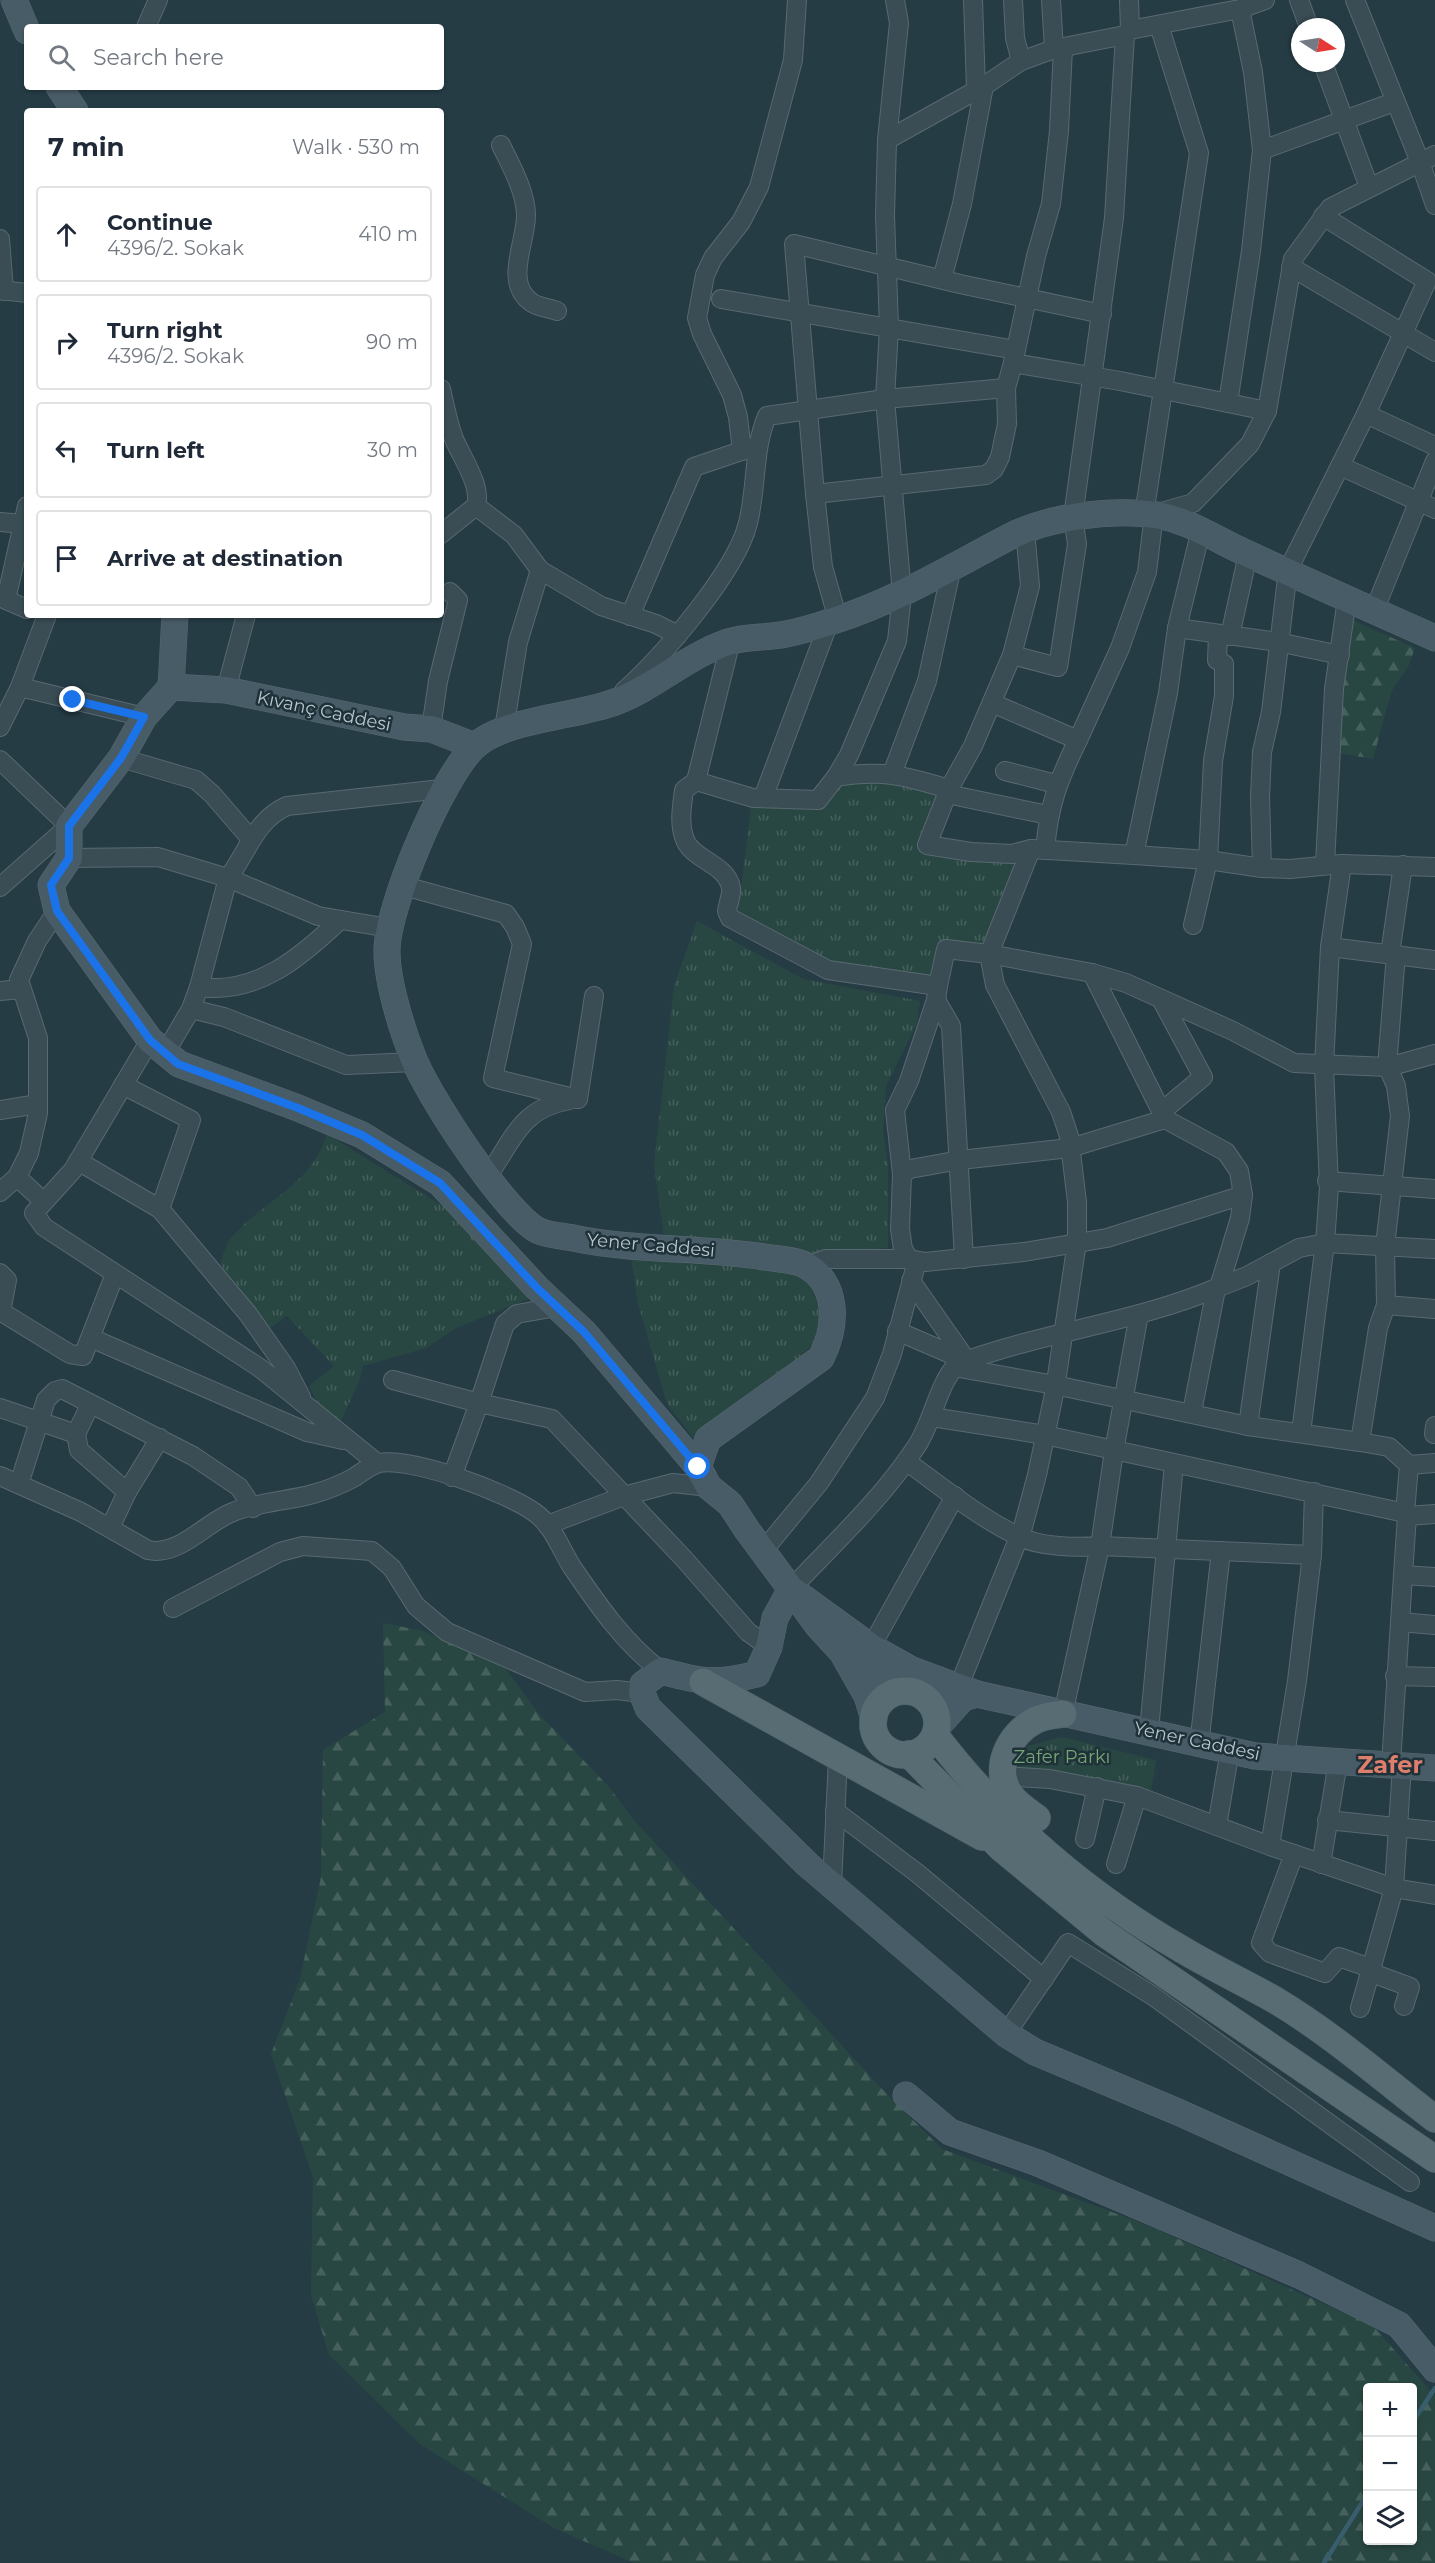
<!DOCTYPE html>
<meta charset="utf-8">
<style>
body{margin:0;font-family:Montserrat,sans-serif;background:#f6f6f7;color:#1f2937}
.controls{position:absolute;right:18px;bottom:18px;display:grid;overflow:hidden;border-radius:6px;box-shadow:0 2px 4px #0004}
.controls button{width:54px;height:54px;display:grid;place-items:center;padding:0;border:0;border-bottom:2px solid #e0e1e3;background:#fff;color:#1f2937;font:30px sans-serif}
.compass{position:absolute;left:1291px;top:18px;width:54px;height:54px;border-radius:50%;background:#fff;box-shadow:0 2px 4px #0004;rotate:102deg}
.stop{position:absolute;width:18px;height:18px;margin:-14px;border:4px solid #1a73e8;border-radius:50%;background:#fff}
.stop.end{background:#1a73e8;border-color:#fff;box-shadow:0 2px 6px #0008}
.list{margin:0;padding:0;list-style:none}
h2{display:flex;justify-content:space-between;align-items:center;height:78px;margin:0;padding:0 24px;font-size:26px}
h2 small{font-size:20px;font-weight:400;color:#747a83}
.list li{display:grid;grid-template-columns:39px 1fr auto;gap:18px;align-items:center;box-sizing:border-box;height:96px;margin:0 12px 12px;padding:0 12px;border:2px solid #e0e1e3;border-radius:6px}
.list b{display:block;font-size:22px;white-space:nowrap}
.list p{margin:0;font-size:20px;white-space:nowrap;color:#747a83}
.list em{font-size:20px;font-style:normal;color:#747a83}
.icon{flex:none;width:33px;height:33px;fill:none;stroke:currentColor;stroke-width:2;stroke-linecap:round;stroke-linejoin:round}
.map{position:relative;flex:none;width:1435px;height:2563px;overflow:hidden}
.search{position:absolute;background:#fff;box-shadow:0 2px 4px #0004;left:24px;top:24px;width:420px;height:66px;display:flex;align-items:center;gap:15px;box-sizing:border-box;padding:0 21px;border-radius:6px;color:#747a83;font-size:22px}
.panel{position:absolute;background:#fff;box-shadow:0 2px 4px #0004;left:24px;top:108px;width:420px;height:510px;border-radius:6px}
.map>svg:first-child{display:block}
.forest{fill:url(#forest-firs);fill-rule:evenodd}
.park{fill:url(#park-tufts)}
.lines{fill:none;stroke-linecap:round;stroke-linejoin:round}
.stream{stroke:#385d6c;stroke-width:4.5}
.street-casing{stroke:#596971;stroke-width:20}
.secondary-casing{stroke:#596971;stroke-width:27}
.primary-casing{stroke:#475860;stroke-width:28}
.street{stroke:#3a4c54;stroke-width:18}
.secondary{stroke:#485c67;stroke-width:26}
.primary{stroke:#586c74;stroke-width:27}
.route{stroke:#1a73e8;stroke-width:8}
.labels{text-anchor:middle;dominant-baseline:central;stroke-width:5;stroke-linejoin:round;paint-order:stroke}
.street-label{font-size:18px;fill:#b8c6cd;stroke:#1f3139}
.park-label{font-size:18px;fill:#77a575;stroke:#1f3139}
.district-label{font-size:24px;font-weight:bold;fill:#de7e6c;stroke:#1f3139}
</style>
<div class="map">
<svg width="1435" height="2563" viewBox="0 0 1435 2563">
<defs>
<pattern id="forest-firs" width="22" height="20" patternUnits="userSpaceOnUse" patternTransform="scale(1.5)"><rect width="22" height="20" fill="#294742"/><path d="M5 1l3.5 6h-7zM16 11l3.5 6h-7z" fill="#46605c"/></pattern>
<pattern id="park-tufts" width="24" height="20" patternUnits="userSpaceOnUse" patternTransform="scale(1.5)"><rect width="24" height="20" fill="#294742"/><path d="M3 7l-1-3M5 7V3M7 7l1-3M15 17l-1-3M17 17v-4M19 17l1-3" fill="none" stroke="#46605c"/></pattern>
</defs>
<rect width="100%" height="100%" fill="#263c45"/>
<!-- forest -->
<g class="forest">
<polygon points="1350,619 1415,648 1409,665 1391,692 1373,759 1333,752"/>
<path d="M383,1623L423,1631L505,1668L539,1714L610,1788L633,1819L880,2087L942,2149L1147,2225L1373,2326L1435,2396V2563H634L554,2528L420,2444L329,2355L311,2295L313,2177L271,2054L300,1979L321,1877L323,1750L385,1712ZM1368,2388H1412V2540H1368Z"/>
</g>
<!-- park -->
<g class="park">
<polygon points="887,781 938,792 926,845 1025,851 986,949 940,943 935,981 829,966 738,914 752,798 818,806 838,783"/>
<polygon points="697,921 803,979 920,1001 917,1023 886,1086 883,1129 888,1165 888,1248 813,1254 741,1241 664,1235 654,1165 674,986"/>
<path d="M327,1134L447,1209L530,1298L456,1328L426,1348L363,1366L359,1382L336,1431L318,1404L309,1386L334,1366L287,1316L268,1329L220,1264C223,1256 226,1245 231,1238C264,1200 312,1185 327,1134Z"/>
<path d="M630,1250L798,1269C825,1294 820,1307 817,1341L699,1445L667,1404L638,1304Z"/>
<polygon points="1061,1737 1156,1760 1151,1791 1009,1768 1028,1746"/>
</g>
<g class="lines">
<!-- stream -->
<g class="stream">
<polyline points="1412,2423 1435,2388"/>
<polyline points="1324,2563 1368,2493"/>
</g>
<!-- street casing -->
<g class="street-casing">
<g id="street">
<polyline points="973,0 976,89"/>
<polyline points="1013,0 1015,38 1021,61"/>
<polyline points="1051,0 1054,49"/>
<polyline points="1129,0 1130,30"/>
<polyline points="1299,0 1309,27"/>
<polyline points="1355,0 1420,162 1435,205"/>
<polyline points="1240,9 1253,72 1262,150 1394,102"/>
<polyline points="146,27 158,0"/>
<polyline points="1323,63 1369,187"/>
<polyline points="887,140 899,23 895,0"/>
<path d="M501,145C511,166 525,190 526,214C527,241 503,282 531,302C537,307 549,308 557,311"/>
<polyline points="1262,150 1251,251 1228,403 1267,411"/>
<polyline points="0,239 4,291"/>
<polyline points="1291,267 1435,352"/>
<polyline points="942,279 962,204 984,86"/>
<polyline points="0,290 27,293"/>
<polyline points="721,299 1016,350 1013,363 1120,381 1228,403"/>
<polyline points="1016,350 1036,256 1051,204 1059,131 1063,48"/>
<polyline points="1013,363 1006,388 1007,424 1000,457 994,469 986,475 815,494 794,244 960,284 1102,314"/>
<path d="M441,389C445,406 448,423 454,439C462,458 482,486 476,506L514,535L540,570L601,606L656,624L678,635"/>
<polyline points="1366,414 1435,446"/>
<polyline points="742,451 738,417 732,395 702,334 697,318 705,275 713,258 741,222 759,187 793,60 797,0"/>
<polyline points="1340,466 1435,509"/>
<polyline points="815,494 823,567 838,620"/>
<polyline points="27,506 6,600 27,609"/>
<polyline points="1144,515 1199,153 1159,25"/>
<polyline points="0,522 23,524"/>
<polyline points="1201,530 1177,628 1278,642 1340,655"/>
<polyline points="441,534 476,506"/>
<polyline points="1374,611 1435,461"/>
<polyline points="630,616 694,467 753,447"/>
<polyline points="1230,636 1248,554"/>
<path d="M731,640L696,781L684,790C682,806 679,822 684,837C690,860 727,863 731,888C732,894 728,904 727,911L730,918L828,970L938,986L946,949L989,954L1092,973L1126,983L1233,1031L1294,1063L1388,1067L1435,1054"/>
<polyline points="1012,655 1058,667 1077,544 1073,517 1114,218 1125,35"/>
<polyline points="20,687 144,717"/>
<polyline points="226,690 246,615"/>
<path d="M624,691C662,657 736,572 748,523C757,487 753,449 767,416L885,399L1006,388"/>
<path d="M992,703L1078,740C1058,781 1049,804 1045,850"/>
<polyline points="0,727 20,687 47,615"/>
<polyline points="431,729 438,681 458,600 450,592"/>
<polyline points="504,729 518,642 540,570"/>
<polyline points="1078,740 1120,648 1147,572 1154,514 1193,503 1250,444 1267,411 1293,259 1330,208 1435,155"/>
<polyline points="121,758 196,780 212,794 250,838"/>
<polyline points="0,760 69,826 0,887"/>
<polyline points="1005,771 1056,784"/>
<polyline points="892,774 927,681 952,566"/>
<polyline points="836,777 849,755 897,641 902,594 885,399 889,327 885,216 887,140 984,86 1021,61 1054,49 1125,35 1130,30 1240,9 1265,0"/>
<path d="M696,781L753,798L818,800L836,777C883,769 905,776 949,789L927,845L971,852L1012,854L1031,849L1134,855L1208,860L1262,868L1290,869L1342,864L1435,867"/>
<polyline points="949,789 973,746 1012,655 1030,586 1025,529"/>
<polyline points="947,794 1048,815"/>
<polyline points="763,798 829,622"/>
<polyline points="1134,855 1168,693 1177,628"/>
<path d="M69,858L158,857L228,878C248,852 255,820 287,806L442,789"/>
<polyline points="1325,864 1334,689 1347,599"/>
<polyline points="1342,864 1330,947 1435,960"/>
<polyline points="1262,868 1260,797 1262,752 1271,712 1288,570 1366,414 1427,281 1323,216"/>
<polyline points="404,886 506,914 515,927 522,944 493,1078 578,1099"/>
<polyline points="1193,925 1208,860 1213,761 1224,696 1224,664 1217,660 1218,635"/>
<polyline points="1330,947 1324,1066 1329,1187 1325,1243 1435,1249"/>
<polyline points="1390,954 1403,865"/>
<polyline points="1396,954 1388,1054 1388,1067 1396,1086 1400,1116 1385,1246 1386,1305 1435,1309"/>
<polyline points="938,986 936,1000 909,1081 895,1110 902,1174 900,1229 903,1249 909,1259 925,1262 1024,1252 1107,1238 1243,1195 1240,1218 1219,1287 1247,1276 1299,1248 1325,1243 1301,1433"/>
<path d="M199,987C257,995 301,957 340,920"/>
<polyline points="0,991 21,989"/>
<polyline points="936,1000 951,1026 964,1259"/>
<polyline points="191,1009 224,1017 346,1065 415,1062"/>
<polyline points="150,1040 73,1170 34,1213 44,1227 260,1368 377,1463"/>
<polyline points="165,1053 191,1009 199,987 228,878 318,916 389,928"/>
<polyline points="123,1085 191,1120 160,1209"/>
<polyline points="578,1099 594,996"/>
<polyline points="0,1110 38,1104"/>
<polyline points="1161,1112 1203,1077 1161,999"/>
<polyline points="1165,1119 1226,1152 1239,1171 1243,1195"/>
<polyline points="78,1161 160,1209 248,1314 286,1368 301,1397"/>
<polyline points="902,1174 910,1169 960,1160 1070,1148 1165,1119 1092,973"/>
<polyline points="17,1177 44,1202"/>
<path d="M487,1177C513,1141 520,1108 570,1100"/>
<polyline points="1327,1181 1435,1189"/>
<polyline points="0,1192 17,1177 29,1153 38,1113 38,1038 19,980 37,941 57,911"/>
<polyline points="807,1266 826,1259 909,1259"/>
<polyline points="0,1273 7,1280 1,1312"/>
<polyline points="911,1281 967,1361"/>
<polyline points="1386,1305 1378,1328 1360,1442 1389,1447 1409,1465 1405,1513 1407,1516 1435,1514"/>
<polyline points="0,1311 70,1354 83,1356 115,1274"/>
<polyline points="897,1331 967,1361"/>
<polyline points="91,1338 307,1432 343,1440"/>
<polyline points="954,1367 1055,1385 1248,1426 1360,1442"/>
<polyline points="393,1380 479,1403 505,1324 517,1314 556,1307"/>
<polyline points="90,1405 76,1434 79,1450 127,1492"/>
<polyline points="0,1408 76,1434"/>
<polyline points="1192,1412 1216,1289"/>
<polyline points="932,1417 1045,1435 1405,1513"/>
<polyline points="1248,1426 1271,1263"/>
<polyline points="1434,1434 1435,1426"/>
<path d="M906,1461C942,1487 978,1517 1018,1536C1039,1547 1077,1548 1100,1546L1312,1555L1297,1681L1270,1846"/>
<polyline points="1409,1465 1435,1463"/>
<path d="M0,1476L81,1512L148,1550C179,1557 206,1522 233,1512C258,1502 288,1501 313,1494C328,1490 342,1484 355,1477C362,1472 371,1465 379,1463C412,1457 506,1492 534,1512C553,1525 560,1548 572,1567C598,1605 624,1643 661,1671"/>
<polyline points="452,1477 479,1403 552,1419 685,1560 748,1632 769,1647"/>
<polyline points="19,1484 46,1400 55,1391 62,1389 193,1456 239,1487 253,1508"/>
<polyline points="1407,1516 1403,1575 1435,1577"/>
<polyline points="547,1525 624,1496 673,1483 709,1487"/>
<polyline points="110,1528 127,1492 160,1438"/>
<polyline points="763,1551 819,1483 875,1398 892,1354 917,1261"/>
<polyline points="1312,1555 1314,1492"/>
<path d="M791,1589C834,1543 881,1500 916,1447C933,1422 937,1386 957,1364C1042,1332 1135,1323 1219,1287"/>
<polyline points="173,1608 280,1552 303,1546 372,1551 392,1568 416,1606 447,1632 585,1692 617,1690 642,1693"/>
<polyline points="1400,1622 1435,1625"/>
<polyline points="871,1647 955,1496"/>
<polyline points="1395,1676 1435,1677"/>
<polyline points="959,1686 1023,1527 1037,1475 1055,1389 1077,1242 1077,1202 1069,1136 1061,1112 995,985 989,954 1031,849"/>
<polyline points="1063,1714 1100,1546 1114,1451 1139,1314"/>
<polyline points="1149,1730 1174,1464"/>
<polyline points="1199,1745 1221,1551"/>
<polyline points="1391,1764 1403,1575"/>
<polyline points="1002,1776 1050,1779 1137,1796 1270,1846 1394,1888 1435,1895"/>
<polyline points="835,1811 917,1873 1044,1979"/>
<polyline points="1327,1820 1435,1831"/>
<polyline points="1217,1826 1230,1750"/>
<polyline points="1085,1839 1097,1787"/>
<polyline points="1294,1854 1261,1943 1270,1953 1325,1973 1339,1957 1373,1969"/>
<polyline points="1116,1864 1137,1796"/>
<polyline points="1321,1864 1338,1762"/>
<polyline points="832,1885 838,1757"/>
<polyline points="1372,1973 1410,1987 1404,2006"/>
<polyline points="1360,2008 1394,1888 1402,1766"/>
<polyline points="1006,2034 1068,1943 1153,1996 1410,2182"/>
</g>
</g>
<!-- secondary casing -->
<g class="secondary-casing">
<g id="secondary">
<polyline points="14,0 27,31"/>
<polyline points="59,87 75,111"/>
<polyline points="171,687 144,717 121,758 69,826 69,858 51,885 57,911 150,1040 179,1064 298,1108 362,1135 440,1183 537,1288 584,1332 698,1467 709,1487 730,1504 747,1530 818,1626 842,1652 867,1696 874,1719"/>
<polyline points="171,687 226,690 404,727 431,729 475,746"/>
<polyline points="171,687 175,615"/>
<path d="M698,1467L708,1439L821,1358C837,1327 840,1282 803,1264C791,1259 776,1259 764,1257C702,1247 639,1251 578,1239C566,1236 550,1236 539,1231C506,1215 427,1094 413,1057C402,1030 387,981 387,952C386,909 442,776 475,746C505,719 575,717 615,702C655,687 687,656 728,642C746,636 767,638 786,634C802,631 818,626 833,621C896,601 953,566 1011,536C1051,516 1112,509 1156,515C1189,520 1216,540 1246,553C1309,582 1372,610 1435,638"/>
<polyline points="847,1655 877,1675 910,1691"/>
<polyline points="919,1694 963,1698 977,1694 1255,1756 1435,1768"/>
<path d="M977,1694L912,1670L871,1647L791,1589L775,1618L769,1647L757,1674C714,1685 702,1682 661,1671L643,1684L642,1693L648,1708L808,1865L1006,2034L1035,2052L1178,2112L1435,2228"/>
<polyline points="937,1727 963,1698"/>
<polyline points="906,2095 950,2132 1038,2163 1299,2275 1399,2325 1435,2369"/>
</g>
</g>
<!-- primary casing -->
<g class="primary-casing">
<g id="primary">
<polyline points="703,1682 982,1837"/>
<circle cx="905" cy="1723" r="32"/>
<path d="M935,1735C999,1820 1090,1897 1183,1950C1213,1968 1245,1983 1275,2000C1332,2034 1383,2079 1435,2119"/>
<polyline points="909,1754 1001,1848 1104,1933 1435,2159"/>
<path d="M1037,1818C1029,1812 1018,1805 1012,1797C991,1771 1008,1734 1036,1720C1044,1716 1054,1715 1063,1714"/>
</g>
</g>
<!-- street -->
<use href="#street" class="street"/>
<!-- secondary -->
<use href="#secondary" class="secondary"/>
<!-- primary -->
<use href="#primary" class="primary"/>
</g>
<g class="lines">
<!-- route -->
<polyline class="route" points="73,700 144,717 121,758 69,826 69,858 51,885 57,911 150,1040 178,1064 298,1108 362,1135 440,1183 537,1288 584,1332 698,1467"/>
</g>
<g class="labels">
<!-- street labels -->
<g class="street-label">
<text transform="translate(324 711) rotate(12)">Kıvanç Caddesi</text>
<text transform="translate(651 1245) rotate(5)">Yener Caddesi</text>
<text transform="translate(1197 1741) rotate(12)">Yener Caddesi</text>
</g>
<!-- park labels -->
<g class="park-label">
<text x="1062" y="1757">Zafer Parkı</text>
</g>
<!-- district labels -->
<g class="district-label">
<text x="1390" y="1764">Zafer</text>
</g>
</g>
</svg>
<div class="controls">
<button>+</button>
<button>−</button>
<button><svg class="icon" aria-label="layers" viewBox="0 0 24 24"><path d="M12 4l9 5-9 5-9-5zM3 14l9 5 9-5"/></svg></button>
</div>
<svg class="compass" viewBox="-18 -18 36 36"><path d="M0-13l5 13h-10z" fill="#e53935"/><path d="M0 13l5-13h-10z" fill="#747a83"/></svg>
<div class="stop" style="left:698px;top:1467px"></div>
<div class="stop end" style="left:73px;top:700px"></div>
<div class="search"><svg class="icon" aria-label="search" viewBox="0 0 24 24"><circle cx="10" cy="10" r="6"/><path d="M15 15l6 6"/></svg>Search here</div>
<section class="panel">
<h2>7 min<small>Walk · 530 m</small></h2>
<ul class="list">
<li><svg class="icon" aria-label="ahead" viewBox="0 0 24 24"><path d="M12 20V5M6 11l6-6 6 6"/></svg><div><b>Continue</b><p>4396/2. Sokak</p></div><em>410 m</em></li>
<li><svg class="icon" aria-label="right" viewBox="0 0 24 24"><path d="M7 20v-9h11M14 6l5 5-5 5"/></svg><div><b>Turn right</b><p>4396/2. Sokak</p></div><em>90 m</em></li>
<li><svg class="icon" aria-label="left" viewBox="0 0 24 24"><path d="M17 20v-9H6M10 6l-5 5 5 5"/></svg><div><b>Turn left</b></div><em>30 m</em></li>
<li><svg class="icon" aria-label="arrive" viewBox="0 0 24 24"><path d="M6 21V4h12l-3 4 3 4H6"/></svg><div><b>Arrive at destination</b></div></li>
</ul>
</section>
</div>
